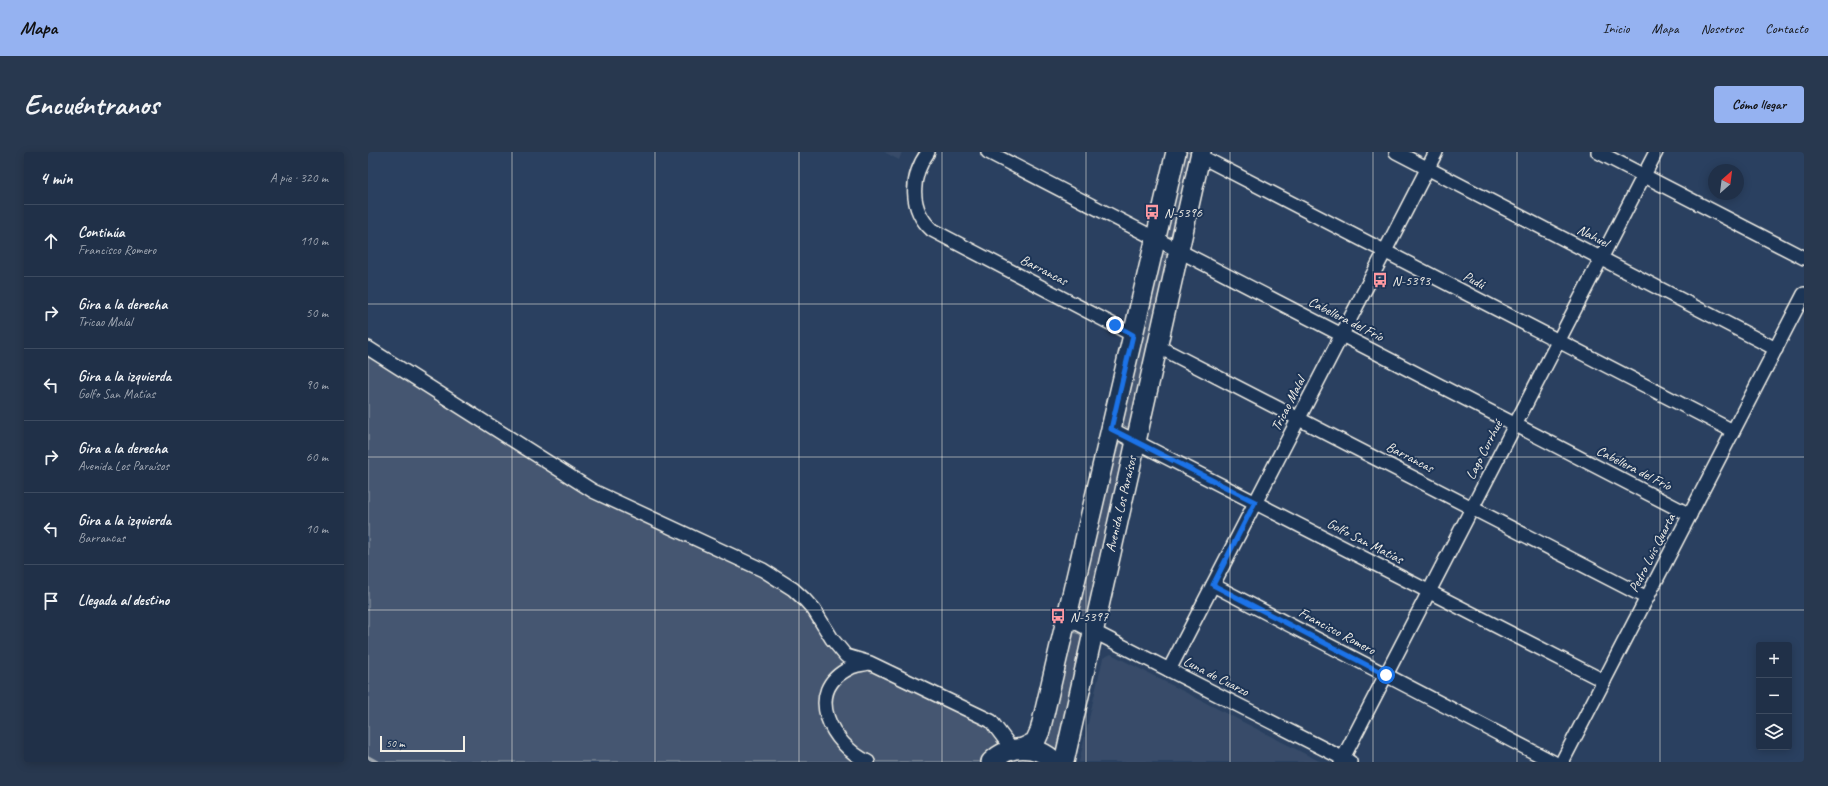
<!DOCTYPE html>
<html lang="es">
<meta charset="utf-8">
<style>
body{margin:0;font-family:Caveat,sans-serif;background:#28384f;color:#f1f3f6}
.controls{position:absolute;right:12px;bottom:12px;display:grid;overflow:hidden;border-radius:4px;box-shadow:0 2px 10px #0003}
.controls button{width:36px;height:36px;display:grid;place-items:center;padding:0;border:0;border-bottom:1px solid #3d4b60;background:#203048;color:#f1f3f6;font:20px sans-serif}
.compass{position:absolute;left:1340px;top:12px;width:36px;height:36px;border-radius:50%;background:#203048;box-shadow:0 2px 10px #0003;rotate:28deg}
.scale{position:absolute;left:12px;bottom:10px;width:85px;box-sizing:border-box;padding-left:4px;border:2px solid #f4f1e8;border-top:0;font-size:11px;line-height:14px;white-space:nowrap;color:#f4f1e8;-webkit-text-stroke:3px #1d3557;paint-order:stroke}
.stop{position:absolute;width:12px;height:12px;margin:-9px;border:3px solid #1a73e8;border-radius:50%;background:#fff}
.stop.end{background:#1a73e8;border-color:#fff;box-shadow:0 1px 4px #0008}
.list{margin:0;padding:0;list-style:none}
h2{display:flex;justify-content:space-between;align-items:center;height:52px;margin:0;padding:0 16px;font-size:17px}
h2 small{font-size:13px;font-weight:400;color:#a2a9b4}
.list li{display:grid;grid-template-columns:26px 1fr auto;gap:12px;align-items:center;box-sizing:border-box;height:72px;padding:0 16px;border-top:1px solid #3d4b60}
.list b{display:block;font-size:15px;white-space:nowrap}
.list p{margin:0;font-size:13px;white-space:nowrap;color:#a2a9b4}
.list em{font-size:13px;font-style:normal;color:#a2a9b4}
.icon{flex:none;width:22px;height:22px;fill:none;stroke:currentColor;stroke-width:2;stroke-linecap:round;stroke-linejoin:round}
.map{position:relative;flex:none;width:1436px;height:610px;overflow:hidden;border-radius:4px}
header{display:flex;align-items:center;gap:24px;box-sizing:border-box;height:56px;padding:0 20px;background:#95b2f1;color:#111}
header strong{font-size:19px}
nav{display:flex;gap:22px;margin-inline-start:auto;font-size:14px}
.intro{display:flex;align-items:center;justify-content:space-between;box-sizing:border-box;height:96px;padding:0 24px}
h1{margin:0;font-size:28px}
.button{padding:10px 18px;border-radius:4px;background:#95b2f1;color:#111;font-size:14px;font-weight:700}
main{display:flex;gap:24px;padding:0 24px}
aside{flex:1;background:#203048;border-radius:4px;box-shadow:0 2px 10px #0003}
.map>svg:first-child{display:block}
.built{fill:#374c69}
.green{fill:#445771;stroke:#9ca4ac}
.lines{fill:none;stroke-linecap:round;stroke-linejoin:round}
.stream{stroke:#a1a8b0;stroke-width:3.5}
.street-casing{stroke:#f4f1e8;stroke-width:16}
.secondary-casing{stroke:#f4f1e8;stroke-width:22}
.street{stroke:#1d3557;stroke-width:13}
.secondary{stroke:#1d3557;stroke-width:19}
.route{stroke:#1a73e8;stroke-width:5}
.grid{fill:none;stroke:#f4f1e8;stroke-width:1;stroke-opacity:0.55}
.labels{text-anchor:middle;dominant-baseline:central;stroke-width:4;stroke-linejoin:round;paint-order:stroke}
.poi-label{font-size:14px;fill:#f4f1e8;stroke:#1d3557;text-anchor:start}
.street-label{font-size:14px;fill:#f4f1e8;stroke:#1d3557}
</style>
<header>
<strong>Mapa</strong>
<nav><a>Inicio</a><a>Mapa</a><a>Nosotros</a><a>Contacto</a></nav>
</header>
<div class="intro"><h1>Encuéntranos</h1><a class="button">Cómo llegar</a></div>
<main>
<aside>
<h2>4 min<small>A pie · 320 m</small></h2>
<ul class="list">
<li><svg class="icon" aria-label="ahead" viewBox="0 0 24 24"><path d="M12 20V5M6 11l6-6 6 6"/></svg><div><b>Continúa</b><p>Francisco Romero</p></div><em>110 m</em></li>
<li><svg class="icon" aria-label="right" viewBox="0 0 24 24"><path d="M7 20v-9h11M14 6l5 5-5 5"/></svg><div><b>Gira a la derecha</b><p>Tricao Malal</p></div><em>50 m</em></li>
<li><svg class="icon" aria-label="left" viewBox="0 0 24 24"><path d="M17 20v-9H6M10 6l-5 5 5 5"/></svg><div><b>Gira a la izquierda</b><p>Golfo San Matías</p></div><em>90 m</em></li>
<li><svg class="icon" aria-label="right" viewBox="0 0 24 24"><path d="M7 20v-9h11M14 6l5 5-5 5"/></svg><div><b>Gira a la derecha</b><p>Avenida Los Paraísos</p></div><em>60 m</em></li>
<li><svg class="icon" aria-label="left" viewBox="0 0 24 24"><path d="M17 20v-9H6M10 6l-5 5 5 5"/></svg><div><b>Gira a la izquierda</b><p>Barrancas</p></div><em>10 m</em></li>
<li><svg class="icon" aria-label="arrive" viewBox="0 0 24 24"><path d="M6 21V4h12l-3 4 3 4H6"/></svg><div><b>Llegada al destino</b></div></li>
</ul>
</aside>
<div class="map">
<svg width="1436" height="610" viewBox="0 0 1436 610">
<rect width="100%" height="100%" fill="#2a4060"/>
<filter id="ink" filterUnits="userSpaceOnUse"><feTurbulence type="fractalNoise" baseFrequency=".025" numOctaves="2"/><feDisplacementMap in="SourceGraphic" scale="8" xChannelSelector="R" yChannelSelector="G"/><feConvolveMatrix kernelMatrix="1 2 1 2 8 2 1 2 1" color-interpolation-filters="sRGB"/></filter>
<g filter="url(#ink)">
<!-- built -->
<g class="built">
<polygon points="516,0 534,0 531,8"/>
<polygon points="743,502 951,609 952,610 711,610 735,506"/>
</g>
<!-- green -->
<g class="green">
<polygon points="814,0 825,0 805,84 800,85 797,83"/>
<polygon points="793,101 800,103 762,275 758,275 753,271"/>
<polygon points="0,196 206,329 425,437 471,496 623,569 644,597 629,610 0,610"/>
<polygon points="749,291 754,291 758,294 721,463 714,464 709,459 748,293"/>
<polygon points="705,480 712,482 714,487 688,602 673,589"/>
</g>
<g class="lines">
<!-- stream -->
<polyline class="stream" points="0,605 9,610"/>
<!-- street casing -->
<g class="street-casing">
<g id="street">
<path d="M560,0C542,25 541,57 564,78L765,183"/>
<polyline points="620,0 1322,363"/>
<polyline points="1028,0 1408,197"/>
<polyline points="1230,0 1436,106"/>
<polyline points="832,4 1365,279"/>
<polyline points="789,194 1279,446"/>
<polyline points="0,196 225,339 395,418 425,437 437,448 446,458 464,487 478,504 502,511 623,569 644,597"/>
<polyline points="743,277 1236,529"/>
<polyline points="845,433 1185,610"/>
<polyline points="699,466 982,610"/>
<polyline points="801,518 1068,0"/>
<path d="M500,610C464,593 434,539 482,516C487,513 494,513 500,511"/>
<polyline points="973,610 1288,0"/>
<polyline points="1194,610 1436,142"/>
</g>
</g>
<!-- secondary casing -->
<g class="secondary-casing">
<g id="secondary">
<polyline points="655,596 667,590 672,579 808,0"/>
<path d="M623,610C641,592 669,592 687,610"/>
<polyline points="696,610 833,0"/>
</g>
</g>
<!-- street -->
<use href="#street" class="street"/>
<!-- secondary -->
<use href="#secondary" class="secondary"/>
</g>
</g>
<g class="lines" filter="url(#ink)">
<!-- route -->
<polyline class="route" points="747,173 765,183 743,277 887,350 845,433 1018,523"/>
</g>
<!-- grid -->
<path class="grid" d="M144,0V610M287,0V610M431,0V610M574,0V610M718,0V610M862,0V610M1005,0V610M1149,0V610M1292,0V610M0,152H1436M0,305H1436M0,458H1436"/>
<!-- icons -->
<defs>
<g id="bus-bare" transform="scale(1.2)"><path d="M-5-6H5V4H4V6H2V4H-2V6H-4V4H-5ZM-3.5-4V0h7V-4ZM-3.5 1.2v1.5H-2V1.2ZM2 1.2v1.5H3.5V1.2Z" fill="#ff9aa2" stroke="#1d3557" stroke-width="2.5" paint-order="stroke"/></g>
</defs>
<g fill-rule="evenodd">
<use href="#bus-bare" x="784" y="60"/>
<use href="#bus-bare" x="1012" y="128"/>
<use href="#bus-bare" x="690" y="464"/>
</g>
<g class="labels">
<!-- poi labels -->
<g class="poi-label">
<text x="796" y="60">N-5396</text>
<text x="1024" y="128">N-5393</text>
<text x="702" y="464">N-5397</text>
</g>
<!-- street labels -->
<g class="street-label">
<text transform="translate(1225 84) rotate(27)">Nahuel</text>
<text transform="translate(676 118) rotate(27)">Barrancas</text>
<text transform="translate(1106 128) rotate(27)">Pudú</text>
<text transform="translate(978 167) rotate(27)">Cabellera del Frío</text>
<text transform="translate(920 252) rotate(-63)">Tricao Malal</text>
<text transform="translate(1116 298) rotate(-63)">Lago Currhué</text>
<text transform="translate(1042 305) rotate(27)">Barrancas</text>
<text transform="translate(1266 316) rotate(27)">Cabellera del Frío</text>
<text transform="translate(753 352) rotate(-77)">Avenida Los Paraísos</text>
<text transform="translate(997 389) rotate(27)">Golfo San Matías</text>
<text transform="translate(1284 401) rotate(-63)">Pedro Luis Quarta</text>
<text transform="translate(969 479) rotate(28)">Francisco Romero</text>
<text transform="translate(848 524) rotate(27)">Luna de Cuarzo</text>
</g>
</g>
</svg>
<div class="controls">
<button>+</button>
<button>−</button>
<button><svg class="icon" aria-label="layers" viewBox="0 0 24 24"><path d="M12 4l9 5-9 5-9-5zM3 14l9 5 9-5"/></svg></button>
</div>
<svg class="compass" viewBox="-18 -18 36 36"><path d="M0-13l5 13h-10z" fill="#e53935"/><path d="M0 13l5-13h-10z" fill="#a2a9b4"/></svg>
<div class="scale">50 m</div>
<div class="stop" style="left:1018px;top:523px"></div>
<div class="stop end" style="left:747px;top:173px"></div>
</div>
</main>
